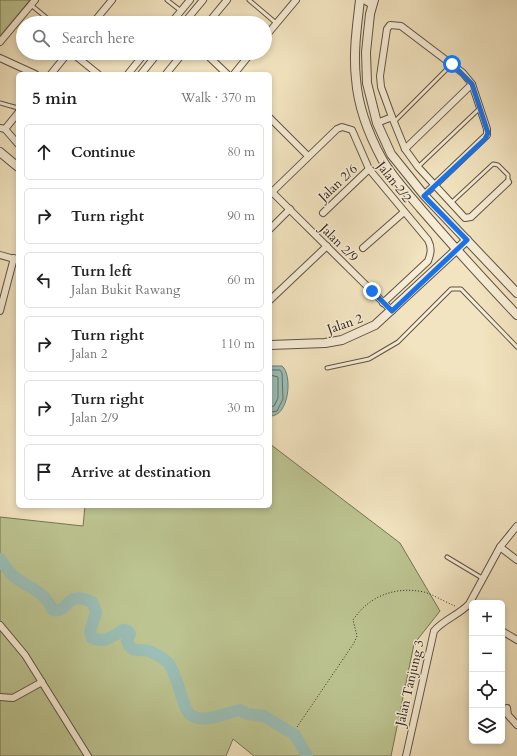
<!DOCTYPE html>
<meta charset="utf-8">
<style>
body{margin:0;font-family:Cardo,serif;background:#f6f6f6;color:#222}
.controls{position:absolute;right:12px;bottom:12px;display:grid;overflow:hidden;border-radius:6px;box-shadow:0 2px 6px #0003}
.controls button{width:36px;height:36px;display:grid;place-items:center;padding:0;border:0;border-bottom:1px solid #e0e0e0;background:#fff;color:#222;font:20px sans-serif}
.stop{position:absolute;width:12px;height:12px;margin:-9px;border:3px solid #1a73e8;border-radius:50%;background:#fff}
.stop.end{background:#1a73e8;border-color:#fff;box-shadow:0 1px 4px #0008}
.list{margin:0;padding:0;list-style:none}
h2{display:flex;justify-content:space-between;align-items:center;height:52px;margin:0;padding:0 16px;font-size:17px}
h2 small{font-size:13px;font-weight:400;color:#767676}
.list li{display:grid;grid-template-columns:26px 1fr auto;gap:12px;align-items:center;box-sizing:border-box;height:56px;margin:0 8px 8px;padding:0 8px;border:1px solid #e0e0e0;border-radius:6px}
.list b{display:block;font-size:15px;white-space:nowrap}
.list p{margin:0;font-size:13px;white-space:nowrap;color:#767676}
.list em{font-size:13px;font-style:normal;color:#767676}
.icon{flex:none;width:22px;height:22px;fill:none;stroke:currentColor;stroke-width:2;stroke-linecap:round;stroke-linejoin:round}
.map{position:relative;flex:none;width:517px;height:756px;overflow:hidden}
.search{position:absolute;background:#fff;box-shadow:0 2px 6px #0003;left:16px;top:16px;width:256px;height:44px;display:flex;align-items:center;gap:10px;box-sizing:border-box;padding:0 14px;border-radius:22px;color:#767676;font-size:15px}
.panel{position:absolute;background:#fff;box-shadow:0 2px 6px #0003;left:16px;top:72px;width:256px;height:436px;border-radius:6px}
.map>svg:first-child{display:block}
.green{fill:#bcc491;stroke:#757456}
.water{fill:#9bbeb6;stroke:#6f8078}
.lines{fill:none;stroke-linecap:round;stroke-linejoin:round}
.shore{stroke:#647069;stroke-width:1}
.river{stroke:#9bbeb6;stroke-width:12}
.service-casing{stroke:#5f5345;stroke-width:5}
.minor-casing{stroke:#5f5345;stroke-width:8}
.tertiary-casing{stroke:#5f5345;stroke-width:10}
.path{stroke:#2e231c;stroke-width:1;stroke-dasharray:1 2;stroke-linecap:butt}
.service{stroke:#f7edd6;stroke-width:3}
.minor{stroke:#f7edd6;stroke-width:6}
.tertiary{stroke:#f7edd6;stroke-width:8}
.route{stroke:#1a73e8;stroke-width:5}
.labels{text-anchor:middle;dominant-baseline:central;stroke-width:3;stroke-linejoin:round;paint-order:stroke}
.street-label{font-size:13px;fill:#2e231c;stroke:#f7edd6}
</style>
<div class="map">
<svg width="517" height="756" viewBox="0 0 517 756">
<rect width="100%" height="100%" fill="#f2e4c0"/>
<filter id="stains"><feTurbulence type="fractalNoise" baseFrequency=".005" numOctaves="4"/><feColorMatrix values="0 0 0 0 .2 0 0 0 0 .09 0 0 0 0 .02 0 0 0 .5 -.17"/></filter>
<radialGradient id="worn" r=".72"><stop offset=".6" stop-color="#630" stop-opacity="0"/><stop offset="1" stop-color="#630" stop-opacity=".3"/></radialGradient>
<!-- green -->
<g class="green">
<polygon points="0,0 30,0 0,36"/>
<polygon points="270,444 400,543 440,611 414,644 391,756 254,756 233,739 226,756 0,756 0,517 83,526 85,506 270,506"/>
</g>
<!-- water -->
<path class="water" d="M270,366H282C293,375 289,417 270,416Z"/>
<g class="lines">
<!-- shore -->
<g class="shore">
<polyline points="270,370 280,370 282,373 283,399 277,411 270,412"/>
<polyline points="270,375 278,377 278,398 274,406 270,407"/>
</g>
<!-- river -->
<path class="river" d="M0,559C5,566 9,573 16,578C32,590 42,589 53,610C70,614 64,589 92,602L96,612L90,632L92,638C103,644 113,636 123,630L128,631L130,634L127,640C130,653 138,649 149,651C156,654 164,658 169,664C178,676 183,712 192,716C205,723 226,713 240,710L247,714L264,716L295,735L307,756"/>
<!-- service casing -->
<g class="service-casing">
<g id="service">
<polyline points="167,0 181,11"/>
<polyline points="249,0 276,23"/>
<polyline points="31,5 53,23"/>
<polyline points="0,103 18,108"/>
<polyline points="394,122 452,64"/>
<polyline points="418,167 479,109"/>
<polyline points="451,203 493,164 498,165 508,175 508,182"/>
<polyline points="327,368 369,359 398,342 451,289 461,289 517,347"/>
<polyline points="447,557 482,578"/>
</g>
</g>
<!-- minor casing -->
<g class="minor-casing">
<g id="minor">
<polyline points="364,0 372,5"/>
<polyline points="93,23 112,0"/>
<polyline points="171,23 190,0"/>
<polyline points="184,23 203,0"/>
<polyline points="208,23 227,0"/>
<polyline points="265,37 296,0"/>
<polyline points="0,42 35,0"/>
<polyline points="72,53 98,74"/>
<polyline points="205,53 227,74"/>
<polyline points="0,58 35,74"/>
<polyline points="51,74 68,53"/>
<polyline points="128,74 145,53"/>
<polyline points="141,74 158,53"/>
<polyline points="166,74 183,53"/>
<polyline points="234,74 251,53"/>
<polyline points="392,117 405,149 418,167 465,218 471,217 508,182"/>
<polyline points="270,118 308,156"/>
<polyline points="377,123 392,117 381,87 380,76 387,29 390,25 401,26 463,73 472,84 487,129 487,135 424,195"/>
<polyline points="0,128 5,129 18,144"/>
<polyline points="5,129 18,113"/>
<polyline points="405,149 472,84"/>
<polyline points="270,190 392,311"/>
<path d="M272,192L337,129L342,127L352,130L369,169L428,240C432,248 431,253 428,261L383,303"/>
<polyline points="323,213 369,169"/>
<polyline points="270,229 290,209"/>
<polyline points="363,248 404,212"/>
<polyline points="0,255 18,260"/>
<polyline points="270,300 327,246"/>
<polyline points="0,311 14,258"/>
<polyline points="500,547 517,560"/>
<polyline points="0,625 25,655 88,756"/>
<polyline points="502,631 517,640"/>
<polyline points="0,697 13,698 42,682"/>
<polyline points="507,708 508,715 517,725"/>
<path d="M406,756L434,631C444,619 459,615 469,604L500,547L517,526"/>
</g>
</g>
<!-- tertiary casing -->
<g class="tertiary-casing">
<g id="tertiary">
<path d="M360,0C357,26 353,53 356,79C358,106 369,135 382,159C392,177 408,193 421,209C452,245 484,280 517,315"/>
<polyline points="374,0 370,14 366,52 367,83 377,123 391,154 424,195 517,293"/>
<polyline points="0,152 18,167"/>
<polyline points="270,345 325,343 342,340 375,325 467,240"/>
</g>
</g>
<!-- path -->
<path class="path" d="M297,727L354,643L357,636L353,620C369,596 395,586 424,592C434,595 445,602 455,606"/>
<!-- service -->
<use href="#service" class="service"/>
<!-- minor -->
<use href="#minor" class="minor"/>
<!-- tertiary -->
<use href="#tertiary" class="tertiary"/>
</g>
<g class="lines">
<!-- route -->
<polyline class="route" points="372,291 392,311 467,240 424,196 485,139 488,133 472,84 452,64"/>
</g>
<g class="labels">
<!-- street labels -->
<g class="street-label">
<text transform="translate(394 182) rotate(52)">Jalan 2/2</text>
<text transform="translate(338 183) rotate(-43)">Jalan 2/6</text>
<text transform="translate(339 243) rotate(45)">Jalan 2/9</text>
<text transform="translate(345 324) rotate(-19)">Jalan 2</text>
<text transform="translate(410 683) rotate(-77)">Jalan Tanjung 3</text>
</g>
</g>
<rect width="100%" height="100%" filter="url(#stains)"/>
<rect width="100%" height="100%" fill="url(#worn)"/>
</svg>
<div class="controls">
<button>+</button>
<button>−</button>
<button><svg class="icon" aria-label="locate" viewBox="0 0 24 24"><circle cx="12" cy="12" r="6"/><path d="M12 2v4M12 18v4M2 12h4M18 12h4"/></svg></button>
<button><svg class="icon" aria-label="layers" viewBox="0 0 24 24"><path d="M12 4l9 5-9 5-9-5zM3 14l9 5 9-5"/></svg></button>
</div>
<div class="stop" style="left:452px;top:64px"></div>
<div class="stop end" style="left:372px;top:291px"></div>
<div class="search"><svg class="icon" aria-label="search" viewBox="0 0 24 24"><circle cx="10" cy="10" r="6"/><path d="M15 15l6 6"/></svg>Search here</div>
<section class="panel">
<h2>5 min<small>Walk · 370 m</small></h2>
<ul class="list">
<li><svg class="icon" aria-label="ahead" viewBox="0 0 24 24"><path d="M12 20V5M6 11l6-6 6 6"/></svg><div><b>Continue</b></div><em>80 m</em></li>
<li><svg class="icon" aria-label="right" viewBox="0 0 24 24"><path d="M7 20v-9h11M14 6l5 5-5 5"/></svg><div><b>Turn right</b></div><em>90 m</em></li>
<li><svg class="icon" aria-label="left" viewBox="0 0 24 24"><path d="M17 20v-9H6M10 6l-5 5 5 5"/></svg><div><b>Turn left</b><p>Jalan Bukit Rawang</p></div><em>60 m</em></li>
<li><svg class="icon" aria-label="right" viewBox="0 0 24 24"><path d="M7 20v-9h11M14 6l5 5-5 5"/></svg><div><b>Turn right</b><p>Jalan 2</p></div><em>110 m</em></li>
<li><svg class="icon" aria-label="right" viewBox="0 0 24 24"><path d="M7 20v-9h11M14 6l5 5-5 5"/></svg><div><b>Turn right</b><p>Jalan 2/9</p></div><em>30 m</em></li>
<li><svg class="icon" aria-label="arrive" viewBox="0 0 24 24"><path d="M6 21V4h12l-3 4 3 4H6"/></svg><div><b>Arrive at destination</b></div></li>
</ul>
</section>
</div>
